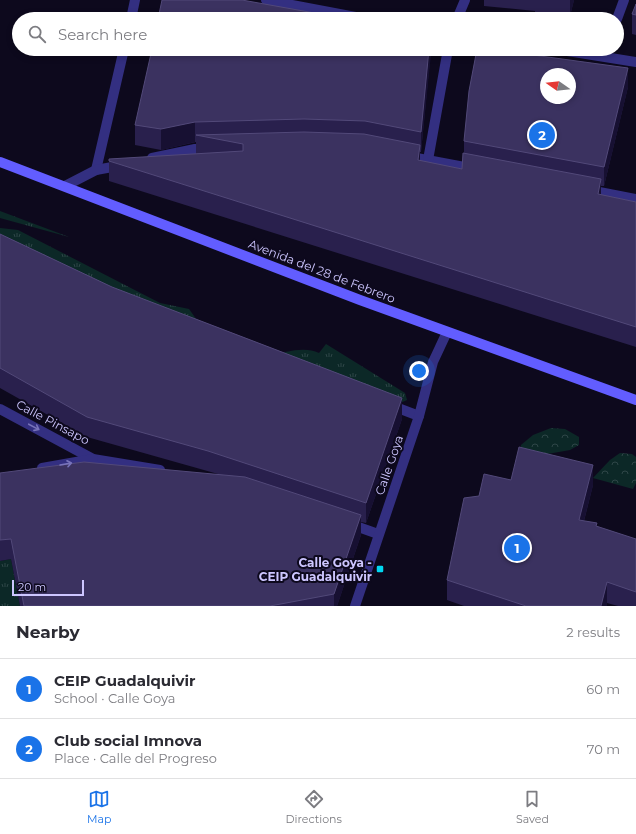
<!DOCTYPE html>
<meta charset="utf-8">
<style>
body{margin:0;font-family:Montserrat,sans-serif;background:#f7f7f7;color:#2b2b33}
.compass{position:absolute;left:540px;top:68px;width:36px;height:36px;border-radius:50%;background:#fff;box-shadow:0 2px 6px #0003;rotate:284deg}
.scale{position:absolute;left:12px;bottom:10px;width:72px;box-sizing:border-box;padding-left:4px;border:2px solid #cdc6ff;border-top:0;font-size:11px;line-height:14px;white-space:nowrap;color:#cdc6ff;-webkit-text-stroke:3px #0d091d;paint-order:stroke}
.you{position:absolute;left:419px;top:371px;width:14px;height:14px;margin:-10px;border:3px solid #fff;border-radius:50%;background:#1a73e8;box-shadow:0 0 0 6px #1a73e833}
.badge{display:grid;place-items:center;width:26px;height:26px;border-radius:50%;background:#1a73e8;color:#fff;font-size:13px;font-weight:700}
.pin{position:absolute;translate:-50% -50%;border:2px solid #fff;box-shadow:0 1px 4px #0006}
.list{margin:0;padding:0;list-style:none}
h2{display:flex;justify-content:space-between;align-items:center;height:52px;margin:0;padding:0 16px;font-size:17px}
h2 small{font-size:13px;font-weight:400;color:#7c7c81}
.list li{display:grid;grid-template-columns:26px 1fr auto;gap:12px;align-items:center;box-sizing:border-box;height:60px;padding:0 16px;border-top:1px solid #e1e1e2}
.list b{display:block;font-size:15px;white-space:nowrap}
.list p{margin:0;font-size:13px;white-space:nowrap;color:#7c7c81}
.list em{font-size:13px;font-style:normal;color:#7c7c81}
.icon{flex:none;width:22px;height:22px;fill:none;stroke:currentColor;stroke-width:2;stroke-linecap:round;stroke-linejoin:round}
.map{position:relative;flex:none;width:636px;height:606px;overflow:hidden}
.search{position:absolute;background:#fff;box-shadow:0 2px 6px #0003;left:12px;right:12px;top:12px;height:44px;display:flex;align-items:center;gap:10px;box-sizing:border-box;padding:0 14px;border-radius:22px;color:#7c7c81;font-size:15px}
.sheet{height:172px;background:#fff}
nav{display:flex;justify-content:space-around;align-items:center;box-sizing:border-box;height:56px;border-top:1px solid #e1e1e2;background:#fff;font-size:11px;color:#7c7c81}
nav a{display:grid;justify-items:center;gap:2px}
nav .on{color:#1a73e8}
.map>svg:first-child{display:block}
.grass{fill:url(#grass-tufts)}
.forest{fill:url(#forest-crowns)}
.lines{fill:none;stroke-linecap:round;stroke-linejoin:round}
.street{stroke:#332f81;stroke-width:10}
.secondary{stroke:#625dff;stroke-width:10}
.wall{fill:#29204d}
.shaded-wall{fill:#171032}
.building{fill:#3b3260;stroke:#524979;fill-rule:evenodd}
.oneway{stroke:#7873ba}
.poi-dot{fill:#00d7f1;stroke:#0d091d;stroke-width:1.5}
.labels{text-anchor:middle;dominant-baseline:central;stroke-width:4;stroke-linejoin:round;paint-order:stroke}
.street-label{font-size:12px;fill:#cdc6ff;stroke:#0d091d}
.poi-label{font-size:12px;font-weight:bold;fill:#cdc6ff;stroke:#0d091d;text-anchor:end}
</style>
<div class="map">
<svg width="636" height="606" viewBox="0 0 636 606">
<defs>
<pattern id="grass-tufts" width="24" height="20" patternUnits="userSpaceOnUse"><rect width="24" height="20" fill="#0c2827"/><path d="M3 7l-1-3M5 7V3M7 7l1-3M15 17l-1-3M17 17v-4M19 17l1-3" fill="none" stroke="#2e4647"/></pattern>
<pattern id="forest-crowns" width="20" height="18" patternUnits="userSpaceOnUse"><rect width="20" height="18" fill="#0c2827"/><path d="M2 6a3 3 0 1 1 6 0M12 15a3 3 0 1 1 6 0" fill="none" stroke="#2e4647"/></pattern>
</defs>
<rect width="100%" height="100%" fill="#0d091d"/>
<!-- grass -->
<g class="grass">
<polygon points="0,211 69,237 0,218"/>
<polygon points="0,228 18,230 160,303 189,309 204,330 0,242"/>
<path d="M326,344L405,393L407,400L398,404L271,356C286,352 304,346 319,353Z"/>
<polygon points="11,559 20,606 0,606 0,561"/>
</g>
<!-- forest -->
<g class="forest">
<polygon points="551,428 565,429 579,437 579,445 570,450 519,459 521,445 533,435"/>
<polygon points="620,453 632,454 636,457 636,483 633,489 593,478 610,460"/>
</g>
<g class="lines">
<!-- street -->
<g class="street">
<polyline points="266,0 366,19"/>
<polyline points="131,19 135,0"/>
<polyline points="457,19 465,0"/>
<polyline points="617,19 624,0"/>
<polyline points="555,49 636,62"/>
<polyline points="406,156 475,169"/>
<polyline points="152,158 195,149 209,149"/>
<polyline points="428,160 448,49"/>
<polyline points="96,170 124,49"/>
<polyline points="65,186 96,170 123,165"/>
<polyline points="589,190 636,199"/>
<polyline points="390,405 419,416"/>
<polyline points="0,409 93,459 160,470"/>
<polyline points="42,468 93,459"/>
<polyline points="350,524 378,534"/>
<polyline points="355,606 419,416 433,362 447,332"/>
</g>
<!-- secondary -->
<polyline class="secondary" points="0,162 360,300 636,400"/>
</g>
<!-- wall -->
<g class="wall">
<polygon points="484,0 574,0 570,16 535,14 535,11 484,6"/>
<polygon points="636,4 636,35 632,34 632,14"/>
<polygon points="431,49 421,152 420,152 420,161 462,169 464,153 464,141 628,87 604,186 601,186 601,195 636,202 636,347 109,181 109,161 196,154 196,142 161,150 135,145 135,125"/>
<polygon points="0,234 112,287 402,419 366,523 361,522 361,535 337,606 20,606 11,559 0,561 0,473 218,474 87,437 0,388"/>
<polygon points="511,480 593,485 584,521 597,527 636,539 636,606 618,606 607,603 607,606 464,606 447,600 447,580 479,496"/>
</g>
<!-- shaded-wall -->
<g class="shaded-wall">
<polygon points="570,0 574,0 570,16"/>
<polygon points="429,49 431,49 431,54 421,152 421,132"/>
<polygon points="628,68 628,87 604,186 604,167"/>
<polygon points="195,122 195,142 161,150 161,129"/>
<polygon points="420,145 420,165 418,160"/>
<polygon points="601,179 601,199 598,194"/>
<polygon points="402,398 402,419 366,523 366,503"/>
<polygon points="593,465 593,485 579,540 579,520"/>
<polygon points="361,515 361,535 337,606 334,606 334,594"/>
<polygon points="607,582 607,606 601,606"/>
</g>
<!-- building -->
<g class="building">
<polygon points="162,0 242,0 348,19 158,19"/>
<polygon points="636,4 636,15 632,14"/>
<polygon points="152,49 429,49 421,132 365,121 304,119 195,122 161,129 135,125"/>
<path d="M477,49H489L628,68L604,167L464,141L469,91ZM546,74H570V98H546Z"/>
<polygon points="304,132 364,134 420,145 418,160 462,169 463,153 601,179 598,194 636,202 636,327 109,161 109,159 243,151 243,144 196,135"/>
<polygon points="0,234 112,287 402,398 366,503 208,451 87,417 0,368"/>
<polygon points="519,447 593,465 579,520 597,523 596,526 636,539 636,592 607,582 601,606 526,606 447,580 464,498 479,496 484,474 511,480"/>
<polygon points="84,462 245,477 361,515 334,594 270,606 24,606 11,539 0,540 0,473"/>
</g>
<!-- one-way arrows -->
<defs><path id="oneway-shaft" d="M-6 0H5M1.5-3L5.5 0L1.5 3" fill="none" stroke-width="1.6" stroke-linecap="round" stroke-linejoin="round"/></defs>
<g class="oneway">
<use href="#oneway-shaft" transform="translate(34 427) rotate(28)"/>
<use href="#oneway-shaft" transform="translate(66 464) rotate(-10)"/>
</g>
<!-- markers -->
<rect class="poi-dot" x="376" y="565" width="8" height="8" rx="2"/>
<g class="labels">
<!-- street labels -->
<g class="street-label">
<text transform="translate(322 271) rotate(21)">Avenida del 28 de Febrero</text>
<text transform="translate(53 422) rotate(28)">Calle Pinsapo</text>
<text transform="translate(389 465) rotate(-71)">Calle Goya</text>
</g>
<!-- poi labels -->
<g class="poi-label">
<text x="372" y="562">Calle Goya -<tspan x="372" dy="14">CEIP Guadalquivir</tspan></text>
</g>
</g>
</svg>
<svg class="compass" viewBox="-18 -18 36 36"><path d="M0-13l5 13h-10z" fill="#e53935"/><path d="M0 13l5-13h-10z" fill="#7c7c81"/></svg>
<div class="scale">20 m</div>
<div class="you"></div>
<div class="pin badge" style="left:517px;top:548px">1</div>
<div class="pin badge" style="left:542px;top:135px">2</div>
<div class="search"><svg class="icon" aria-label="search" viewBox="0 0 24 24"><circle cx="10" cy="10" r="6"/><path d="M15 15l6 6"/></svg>Search here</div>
</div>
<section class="sheet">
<h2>Nearby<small>2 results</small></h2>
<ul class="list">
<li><span class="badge">1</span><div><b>CEIP Guadalquivir</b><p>School · Calle Goya</p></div><em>60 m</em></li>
<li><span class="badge">2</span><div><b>Club social Imnova</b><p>Place · Calle del Progreso</p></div><em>70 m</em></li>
</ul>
</section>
<nav>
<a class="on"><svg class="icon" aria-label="map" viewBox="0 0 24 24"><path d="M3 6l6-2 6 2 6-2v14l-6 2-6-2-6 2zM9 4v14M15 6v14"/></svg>Map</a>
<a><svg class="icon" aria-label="directions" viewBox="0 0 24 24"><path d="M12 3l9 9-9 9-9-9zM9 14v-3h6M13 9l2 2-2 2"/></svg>Directions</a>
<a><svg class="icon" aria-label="saved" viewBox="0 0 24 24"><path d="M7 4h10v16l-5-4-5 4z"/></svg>Saved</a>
</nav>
